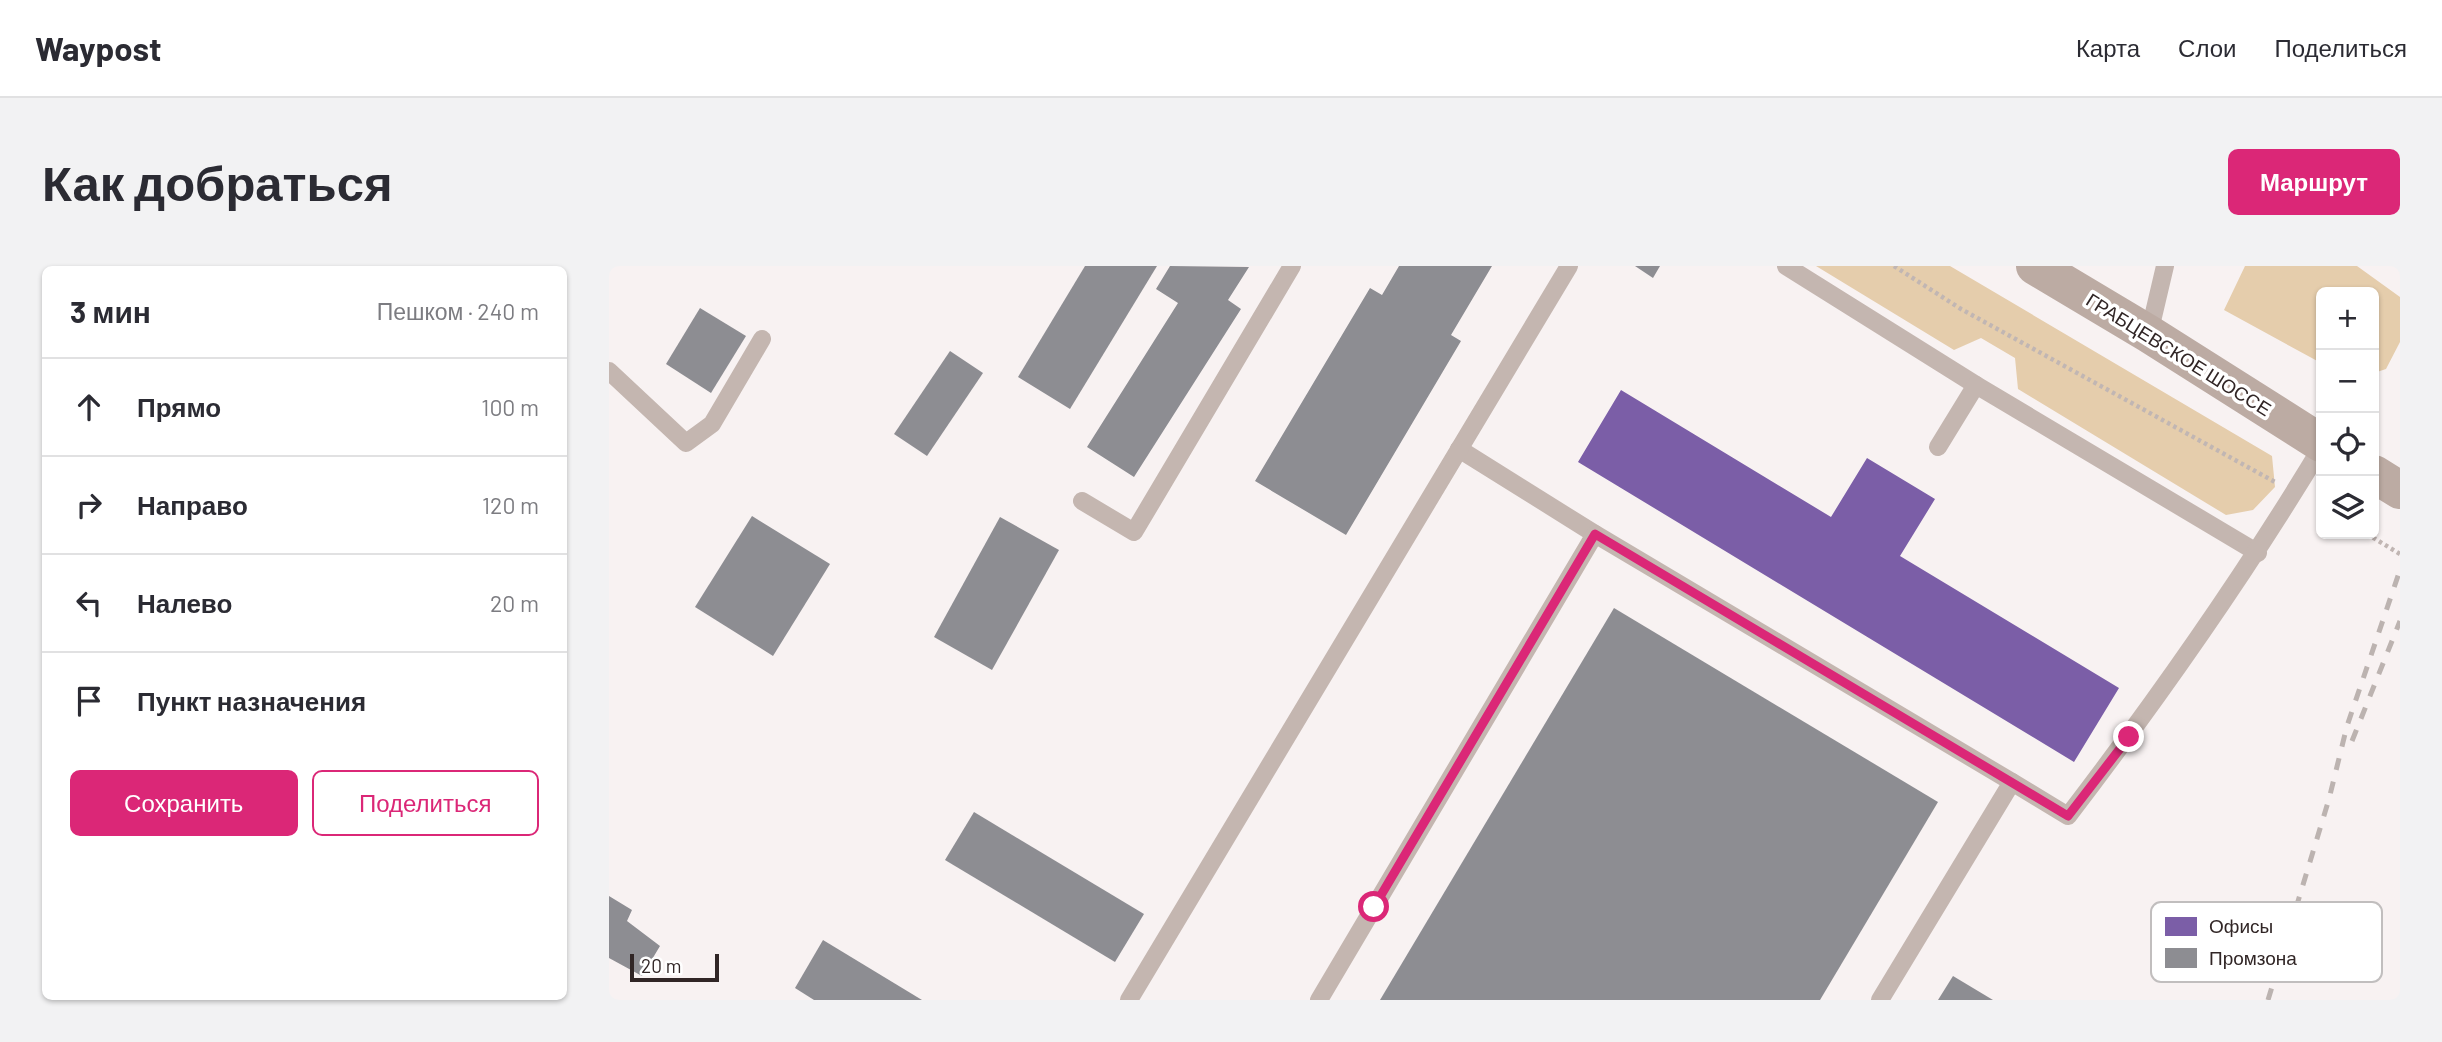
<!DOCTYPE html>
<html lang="ru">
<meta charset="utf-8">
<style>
body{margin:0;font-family:Barlow,sans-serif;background:#f2f2f3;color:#2b2b33}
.controls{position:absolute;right:21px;top:21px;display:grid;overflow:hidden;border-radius:10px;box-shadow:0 2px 5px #0004}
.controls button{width:63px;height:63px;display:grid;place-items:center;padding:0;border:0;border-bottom:2px solid #e1e1e2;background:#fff;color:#2b2b33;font:35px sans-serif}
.scale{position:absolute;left:21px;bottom:18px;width:89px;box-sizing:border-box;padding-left:7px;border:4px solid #312626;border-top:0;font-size:19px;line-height:24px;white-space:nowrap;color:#312626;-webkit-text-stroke:5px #fff;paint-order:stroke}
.stop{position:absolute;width:21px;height:21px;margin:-16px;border:5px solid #db2777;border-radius:50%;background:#fff}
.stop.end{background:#db2777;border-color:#fff;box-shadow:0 2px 7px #0008}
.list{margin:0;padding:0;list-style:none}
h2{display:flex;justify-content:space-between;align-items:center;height:91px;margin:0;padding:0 28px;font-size:30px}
h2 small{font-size:23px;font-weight:400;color:#7c7c81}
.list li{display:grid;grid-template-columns:46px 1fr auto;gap:21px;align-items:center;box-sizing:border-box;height:98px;padding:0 28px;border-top:2px solid #e1e1e2}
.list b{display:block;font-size:26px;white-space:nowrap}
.list em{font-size:23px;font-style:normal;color:#7c7c81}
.actions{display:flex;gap:14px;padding:21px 28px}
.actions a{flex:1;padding:16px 0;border:2px solid #db2777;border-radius:10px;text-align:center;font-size:24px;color:#db2777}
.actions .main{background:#db2777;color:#fff}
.icon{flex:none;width:38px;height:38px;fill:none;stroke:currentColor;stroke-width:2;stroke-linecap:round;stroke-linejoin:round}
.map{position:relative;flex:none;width:1791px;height:734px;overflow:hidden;border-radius:10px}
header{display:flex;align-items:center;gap:42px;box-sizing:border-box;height:98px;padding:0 35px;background:#fff;border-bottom:2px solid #e1e1e2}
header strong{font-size:33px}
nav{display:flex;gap:38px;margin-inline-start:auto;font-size:24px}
.intro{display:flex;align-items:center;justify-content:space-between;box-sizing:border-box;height:168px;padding:0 42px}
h1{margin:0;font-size:49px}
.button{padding:18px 32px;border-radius:10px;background:#db2777;color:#fff;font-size:24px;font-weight:700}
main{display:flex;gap:42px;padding:0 42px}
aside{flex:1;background:#fff;border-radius:10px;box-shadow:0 2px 5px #0004}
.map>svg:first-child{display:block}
.forest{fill:#e5cdac}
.offices{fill:#7b5ea7}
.industry{fill:#8d8d92}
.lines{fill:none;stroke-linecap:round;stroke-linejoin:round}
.path{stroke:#c1b6b3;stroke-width:4.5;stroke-dasharray:3.5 3.5;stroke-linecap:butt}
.service{stroke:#c4b6b0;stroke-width:18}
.primary{stroke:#bcaba3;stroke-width:38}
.rail{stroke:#bcb3b0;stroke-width:5;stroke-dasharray:12 12;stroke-linecap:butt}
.route{stroke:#db2777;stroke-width:9}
.labels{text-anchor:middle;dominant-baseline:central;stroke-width:7;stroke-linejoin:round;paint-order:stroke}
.street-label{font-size:19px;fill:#312626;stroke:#fff}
.key{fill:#fff;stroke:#c1bebe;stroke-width:2}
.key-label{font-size:19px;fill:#312626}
</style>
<header>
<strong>Waypost</strong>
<nav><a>Карта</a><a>Слои</a><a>Поделиться</a></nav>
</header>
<div class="intro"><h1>Как добраться</h1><a class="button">Маршрут</a></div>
<main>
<aside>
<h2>3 мин<small>Пешком · 240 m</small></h2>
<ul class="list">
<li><svg class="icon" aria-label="ahead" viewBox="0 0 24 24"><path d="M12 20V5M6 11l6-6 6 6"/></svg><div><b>Прямо</b></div><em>100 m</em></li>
<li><svg class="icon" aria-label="right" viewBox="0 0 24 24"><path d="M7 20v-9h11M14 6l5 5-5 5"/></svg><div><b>Направо</b></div><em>120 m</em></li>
<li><svg class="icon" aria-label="left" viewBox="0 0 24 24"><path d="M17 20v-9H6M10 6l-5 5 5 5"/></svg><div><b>Налево</b></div><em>20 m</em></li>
<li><svg class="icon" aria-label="arrive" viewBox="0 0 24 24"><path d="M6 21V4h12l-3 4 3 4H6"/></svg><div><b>Пункт назначения</b></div></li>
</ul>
<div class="actions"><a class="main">Сохранить</a><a>Поделиться</a></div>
</aside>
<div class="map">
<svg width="1791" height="734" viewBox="0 0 1791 734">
<rect width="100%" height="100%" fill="#f8f2f2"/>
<!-- forest -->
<g class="forest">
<polygon points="1207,0 1341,0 1663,190 1666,221 1644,244 1617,249 1409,123 1406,92 1372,72 1345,84"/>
<polygon points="1636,0 1748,0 1791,31 1791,76 1777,103 1765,107 1765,26 1712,26 1712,97 1615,44"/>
</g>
<!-- offices -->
<polygon class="offices" points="1012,124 1222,251 1258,192 1326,233 1291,290 1510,422 1465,496 969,196"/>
<!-- industry -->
<g class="industry">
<polygon points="476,0 548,0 461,143 409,111"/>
<polygon points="561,0 640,1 619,34 632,43 525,211 478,181 569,37 547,23"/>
<polygon points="790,0 883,0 842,69 852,75 737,269 646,215 761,22 773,29"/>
<polygon points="1026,0 1051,0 1044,12"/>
<polygon points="91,42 137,70 102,127 57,98"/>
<polygon points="341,85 374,107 318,190 285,168"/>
<polygon points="143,250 221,298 164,390 86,341"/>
<polygon points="391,251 450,284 383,404 325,371"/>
<polygon points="1005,342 1329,536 1211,734 771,734"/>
<polygon points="365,546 535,648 506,696 336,594"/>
<polygon points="0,630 23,644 18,655 51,680 33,710 0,692"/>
<polygon points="214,674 313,734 205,734 186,722"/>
<polygon points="1344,710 1384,734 1329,734"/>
</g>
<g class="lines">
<!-- path -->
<g class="path">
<polyline points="1285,0 1352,43 1666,216"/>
<polyline points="1758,268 1791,288"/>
</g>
<!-- service -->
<g class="service">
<polyline points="1177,0 1367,119"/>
<polyline points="1540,68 1556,0"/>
<polyline points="0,105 77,177 103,158 153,73"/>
<polyline points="1329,181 1367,119 1649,287"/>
<polyline points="850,183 986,268 1403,516 1271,734"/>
<polyline points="473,235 525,266 683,0"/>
<path d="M1403,516L1459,550C1550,431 1635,310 1712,182"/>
<polyline points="520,734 960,0"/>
<polyline points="710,734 986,268"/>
</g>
<!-- primary -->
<g class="primary">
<polyline points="1426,0 1540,68 1712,177"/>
<polyline points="1765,208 1791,224"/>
</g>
<!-- rail -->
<g class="rail">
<polyline points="1743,475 1791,355"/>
<polyline points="1659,734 1720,533 1738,460 1791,304"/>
</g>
</g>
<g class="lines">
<!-- route -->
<polyline class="route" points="765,641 986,268 1459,550 1520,471"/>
</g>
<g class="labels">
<!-- street labels -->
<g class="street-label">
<text transform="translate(1570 88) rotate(32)">ГРАБЦЕВСКОЕ ШОССЕ</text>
</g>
</g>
<!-- legend -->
<rect x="1542" y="636" width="231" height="80" rx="10" class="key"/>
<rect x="1556" y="651" width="32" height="19" fill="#7b5ea7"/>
<rect x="1556" y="682" width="32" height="20" fill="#8d8d92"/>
<g class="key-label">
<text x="1600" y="667">Офисы</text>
<text x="1600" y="699">Промзона</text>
</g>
</svg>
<div class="controls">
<button>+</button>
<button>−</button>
<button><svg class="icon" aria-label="locate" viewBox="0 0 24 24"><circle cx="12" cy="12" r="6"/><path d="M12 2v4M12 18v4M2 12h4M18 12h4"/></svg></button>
<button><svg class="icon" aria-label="layers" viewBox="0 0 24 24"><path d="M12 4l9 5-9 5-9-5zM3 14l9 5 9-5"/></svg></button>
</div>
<div class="scale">20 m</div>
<div class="stop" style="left:765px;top:641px"></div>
<div class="stop end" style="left:1520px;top:471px"></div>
</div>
</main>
